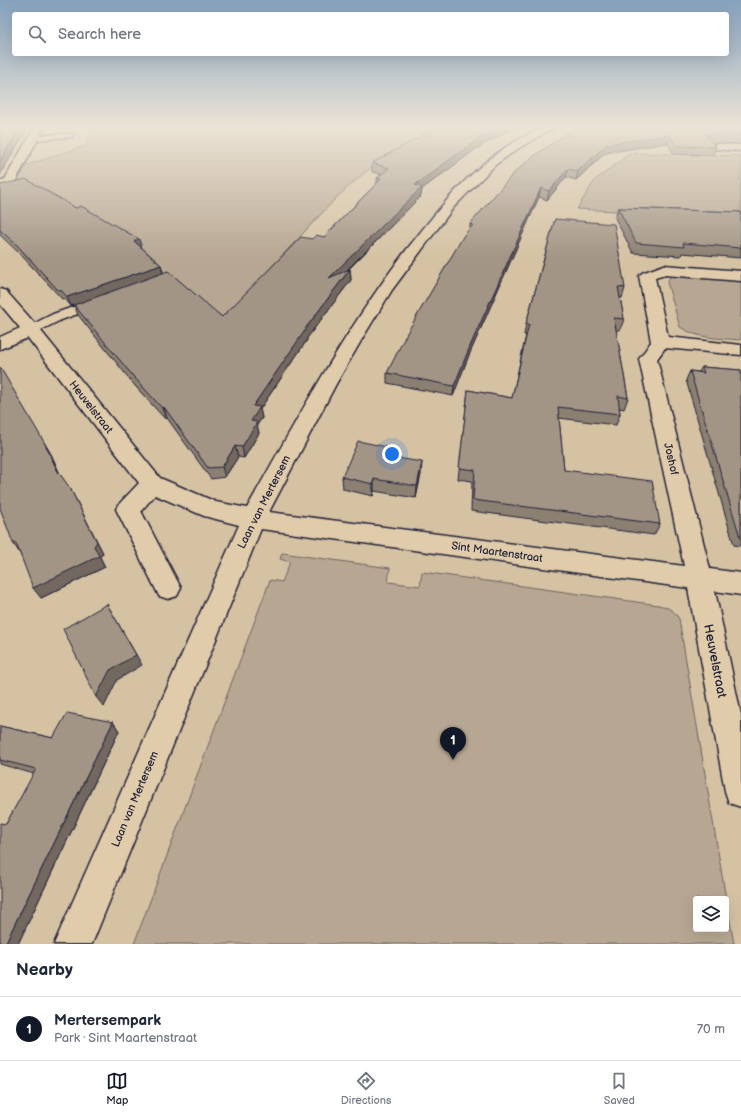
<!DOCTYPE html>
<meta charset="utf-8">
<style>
body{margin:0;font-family:"Balsamiq Sans",sans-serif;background:#f6f6f7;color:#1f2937}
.controls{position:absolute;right:12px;bottom:12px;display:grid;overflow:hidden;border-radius:4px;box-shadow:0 4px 16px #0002}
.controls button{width:36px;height:36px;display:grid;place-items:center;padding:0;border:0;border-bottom:1px solid #e0e1e3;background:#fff;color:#1f2937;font:20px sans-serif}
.you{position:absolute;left:392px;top:454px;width:14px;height:14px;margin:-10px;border:3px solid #fff;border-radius:50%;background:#1a73e8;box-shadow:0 0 0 6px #1a73e833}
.badge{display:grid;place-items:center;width:26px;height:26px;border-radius:50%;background:#111827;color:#fff;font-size:13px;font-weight:700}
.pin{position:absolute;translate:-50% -33px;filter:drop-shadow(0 1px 2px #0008)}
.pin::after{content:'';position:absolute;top:21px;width:14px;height:12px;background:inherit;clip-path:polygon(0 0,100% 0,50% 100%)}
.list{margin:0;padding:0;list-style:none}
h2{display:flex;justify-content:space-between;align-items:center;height:52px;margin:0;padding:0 16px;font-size:17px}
h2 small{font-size:13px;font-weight:400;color:#747a83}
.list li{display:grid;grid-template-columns:26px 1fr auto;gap:12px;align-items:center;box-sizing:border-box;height:64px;padding:0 16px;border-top:1px solid #e0e1e3}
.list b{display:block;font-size:15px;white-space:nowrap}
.list p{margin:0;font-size:13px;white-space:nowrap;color:#747a83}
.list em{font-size:13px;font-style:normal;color:#747a83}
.icon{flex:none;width:22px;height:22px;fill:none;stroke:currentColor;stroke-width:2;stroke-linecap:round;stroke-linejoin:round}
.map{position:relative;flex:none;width:741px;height:944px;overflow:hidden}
.search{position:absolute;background:#fff;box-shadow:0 4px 16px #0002;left:12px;right:12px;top:12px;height:44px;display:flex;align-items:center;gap:10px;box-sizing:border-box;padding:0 14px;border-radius:4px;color:#747a83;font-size:15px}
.sheet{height:116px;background:#fff}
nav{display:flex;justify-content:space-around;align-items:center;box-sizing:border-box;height:56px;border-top:1px solid #e0e1e3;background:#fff;font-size:11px;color:#747a83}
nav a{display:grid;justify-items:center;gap:2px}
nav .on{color:#111827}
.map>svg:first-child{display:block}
.green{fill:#b7a792;stroke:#6c6466}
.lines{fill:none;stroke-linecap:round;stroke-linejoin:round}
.lane-casing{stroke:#22223b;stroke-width:3}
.street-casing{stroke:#22223b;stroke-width:3}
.lane{fill:#e0ccaa;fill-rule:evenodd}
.street{fill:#e0ccaa;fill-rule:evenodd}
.wall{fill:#8c8073;stroke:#22223b}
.shaded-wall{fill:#72685e;stroke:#22223b}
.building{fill:#a39586;stroke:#22223b}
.labels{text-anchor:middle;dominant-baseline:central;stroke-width:3;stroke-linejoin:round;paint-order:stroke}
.street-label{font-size:11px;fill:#22223b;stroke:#e0ccaa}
.near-street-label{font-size:13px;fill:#22223b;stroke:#e0ccaa}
</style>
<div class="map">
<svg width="741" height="944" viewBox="0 0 741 944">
<rect width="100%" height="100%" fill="#d5c2a3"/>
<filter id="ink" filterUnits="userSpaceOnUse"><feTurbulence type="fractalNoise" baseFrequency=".025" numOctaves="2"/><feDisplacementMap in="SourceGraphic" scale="8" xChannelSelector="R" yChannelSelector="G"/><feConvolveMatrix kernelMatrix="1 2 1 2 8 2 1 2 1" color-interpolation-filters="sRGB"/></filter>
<g filter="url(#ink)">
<!-- green -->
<g class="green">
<polygon points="94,126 440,126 386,157 363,174 337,197 222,320 97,222 63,200 30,183 14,187 27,165 85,146"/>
<polygon points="631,153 741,156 741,214 674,214 577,209 595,180"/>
<path d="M677,275L741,280V340C719,338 698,339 680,327L667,282L670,277Z"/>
<path d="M282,553L390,568L388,582L420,586L422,572L658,605C668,607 674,610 679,619L726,899H696V929H726V899L734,944H134L270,580L282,582L290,562L280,559Z"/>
</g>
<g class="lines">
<!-- lane casing -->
<g class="lane-casing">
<g id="lane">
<polygon points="70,133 73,133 73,137 34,140 30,138 34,136"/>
<polygon points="96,299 100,300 102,303 100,306 61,320 35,333 27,333 25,330 27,327 53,314"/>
</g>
</g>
<!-- street casing -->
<g class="street-casing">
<g id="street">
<polygon points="35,126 45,126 14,184 0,190 0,181 5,179"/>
<path d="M545,126H557L519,148L495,165L453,208L392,290L365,334L336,384L269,512L684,566L639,359L651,342L639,276L642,273L664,265L741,271V281L665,275L655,278L668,337L741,345V355L665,348L657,359L710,569L741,573V595L715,591L741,715V807L729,803L725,791L688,588L261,529L92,944H54L239,525L204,516L155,495L141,511L181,588L177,596L168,599L159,596L116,509L120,503L139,483L28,338L0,349V337L20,328L0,304V289L6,291L37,326L160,478L216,502L247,508C297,419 345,330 407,249C432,218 455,187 486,162C503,147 525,136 545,126Z"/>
<polygon points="716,144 741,145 741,151 712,149 710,147 712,145"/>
</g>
</g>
<!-- lane -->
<use href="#lane" class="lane"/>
<!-- street -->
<use href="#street" class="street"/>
</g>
<!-- wall -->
<g class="wall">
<polygon points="577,126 741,126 741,144 713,143 716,147 713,155 674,154 667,143 605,153 576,180 566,177 547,200 539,197 469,355 453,396 387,383 387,373 470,229 470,224"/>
<polygon points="476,149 422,189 421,196 347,271 350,269 351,280 307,338 307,340 260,409 262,418 257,425 259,433 244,458 238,457 225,477 211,479 167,418 165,419 136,387 78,315 74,305 71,306 65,299 62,299 21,255 0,235 0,185 142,248 161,265 163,272 222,317 312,239 324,237 377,183 377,178 381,174 372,172 372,163"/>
<polygon points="618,208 741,212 741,258 682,253 681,256 633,253 615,218"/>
<polygon points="555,219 625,288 622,298 620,298 624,319 620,330 616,330 628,398 624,409 619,408 620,414 616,425 559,418 564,470 660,524 654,535 471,511 472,481 458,479 468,390 512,398 526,335 524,335 526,324"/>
<polygon points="702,367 741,370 741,546 734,545 686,380 690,371 699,372"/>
<polygon points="51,454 60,474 76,500 103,553 100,557 105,567 41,598 19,552 13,543"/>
<polygon points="387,457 421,474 416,498 374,491 373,496 343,489 342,477"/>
<polygon points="113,722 119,731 18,944 0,944 6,824 34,774 0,764 0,726 53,738"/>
</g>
<!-- shaded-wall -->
<g class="shaded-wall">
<polygon points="21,126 29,126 0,175 0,161"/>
<polygon points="503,126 516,126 476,149 422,189 421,196 329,288 329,278 415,185 477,140"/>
<polygon points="670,135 667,143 605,153 576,180 578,171 607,144"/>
<polygon points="568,169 566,177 547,200 549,191"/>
<polygon points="541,188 539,197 469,355 453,396 454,386 471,344"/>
<polygon points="139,239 142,248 134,241"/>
<polygon points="161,265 163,275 71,306 67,297"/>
<polygon points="350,269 351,280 307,338 307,340 260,409 262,418 257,425 259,433 244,458 242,447 251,421 253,406 305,329"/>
<polygon points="164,407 167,418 165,419 162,408"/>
<polygon points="44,442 51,454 63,481 57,470"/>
<polygon points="235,446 238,457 225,477 222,467"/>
<polygon points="387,447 387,459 384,456"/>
<polygon points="422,462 421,474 416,498 417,486"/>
<polygon points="374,479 374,491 373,496 373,484"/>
<polygon points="70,488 103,553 100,557 105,567 41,598 33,588 94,546"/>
<polygon points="107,604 142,665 117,680 104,707 96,697"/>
<polygon points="113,722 119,731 18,944 5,944"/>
</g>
<!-- building -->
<g class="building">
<polygon points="0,126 21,126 0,161"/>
<polygon points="440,126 503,126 477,140 415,185 422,187 329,278 350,269 305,329 306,329 253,406 260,407 251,421 257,422 242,447 235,446 222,467 208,468 164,407 162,408 133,376 74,305 168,271 222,317 301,237 312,239 316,235 324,237 381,179 377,178 389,168 372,163"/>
<polygon points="577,126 741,126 741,135 719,134 706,135 716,147 677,146 670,135 607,144 578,171 568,169 549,191 541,188 471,344 454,386 387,373 407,333 464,235 473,225 470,224 513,174 530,159"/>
<polygon points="26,179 76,208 81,206 139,239 134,241 161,265 67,297 61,290 58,290 17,245 0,230 0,185"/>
<polygon points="618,208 741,212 741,248 683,243 684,247 636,243"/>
<polygon points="555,219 614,224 625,288 618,287 624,319 614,318 628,398 618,396 620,414 558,407 564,470 652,481 660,524 473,500 475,470 459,468 468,390 512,398 529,324 526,324"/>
<polygon points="0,367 44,442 57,470 70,488 97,542 94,546 99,556 33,588 16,543 13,543 0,508"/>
<polygon points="702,367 741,370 741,537 740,537 690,371 704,373"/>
<polygon points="358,441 387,447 384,456 422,462 417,486 374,479 373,484 342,477"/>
<polygon points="107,604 136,655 110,670 96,697 63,629"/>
<polygon points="67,713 113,722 5,944 0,944 0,823 6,824 36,769 0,760 0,726 53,738"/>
</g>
</g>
<!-- sky -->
<linearGradient id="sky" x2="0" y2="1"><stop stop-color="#85a1bd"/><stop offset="0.49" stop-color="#ece4d6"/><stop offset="1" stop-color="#ece4d6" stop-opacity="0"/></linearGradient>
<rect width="741" height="258" fill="url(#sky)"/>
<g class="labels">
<!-- street labels -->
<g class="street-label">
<text transform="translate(91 407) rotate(52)">Heuvelstraat</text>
<text transform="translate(671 459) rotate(77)">Joshof</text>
<text transform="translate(264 502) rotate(-63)">Laan van Mertersem</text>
<text transform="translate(497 552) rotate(8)">Sint Maartenstraat</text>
<text transform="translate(135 799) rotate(-67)">Laan van Mertersem</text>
</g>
<!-- near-street labels -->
<g class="near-street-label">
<text transform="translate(715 661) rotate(79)">Heuvelstraat</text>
</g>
</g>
</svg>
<div class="controls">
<button><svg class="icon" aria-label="layers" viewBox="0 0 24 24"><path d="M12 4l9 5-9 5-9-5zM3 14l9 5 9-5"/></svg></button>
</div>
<div class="you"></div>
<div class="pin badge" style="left:453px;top:760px">1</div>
<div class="search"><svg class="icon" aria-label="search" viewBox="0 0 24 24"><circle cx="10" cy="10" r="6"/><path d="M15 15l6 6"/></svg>Search here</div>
</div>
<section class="sheet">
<h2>Nearby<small></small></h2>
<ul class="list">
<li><span class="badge">1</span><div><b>Mertersempark</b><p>Park · Sint Maartenstraat</p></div><em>70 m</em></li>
</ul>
</section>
<nav>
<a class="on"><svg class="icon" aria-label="map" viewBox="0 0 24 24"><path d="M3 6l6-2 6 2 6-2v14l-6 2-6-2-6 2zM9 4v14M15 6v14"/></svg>Map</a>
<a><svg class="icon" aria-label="directions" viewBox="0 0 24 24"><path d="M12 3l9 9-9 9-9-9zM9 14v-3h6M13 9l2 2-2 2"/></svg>Directions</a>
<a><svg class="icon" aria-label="saved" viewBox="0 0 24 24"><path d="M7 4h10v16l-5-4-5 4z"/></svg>Saved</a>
</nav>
